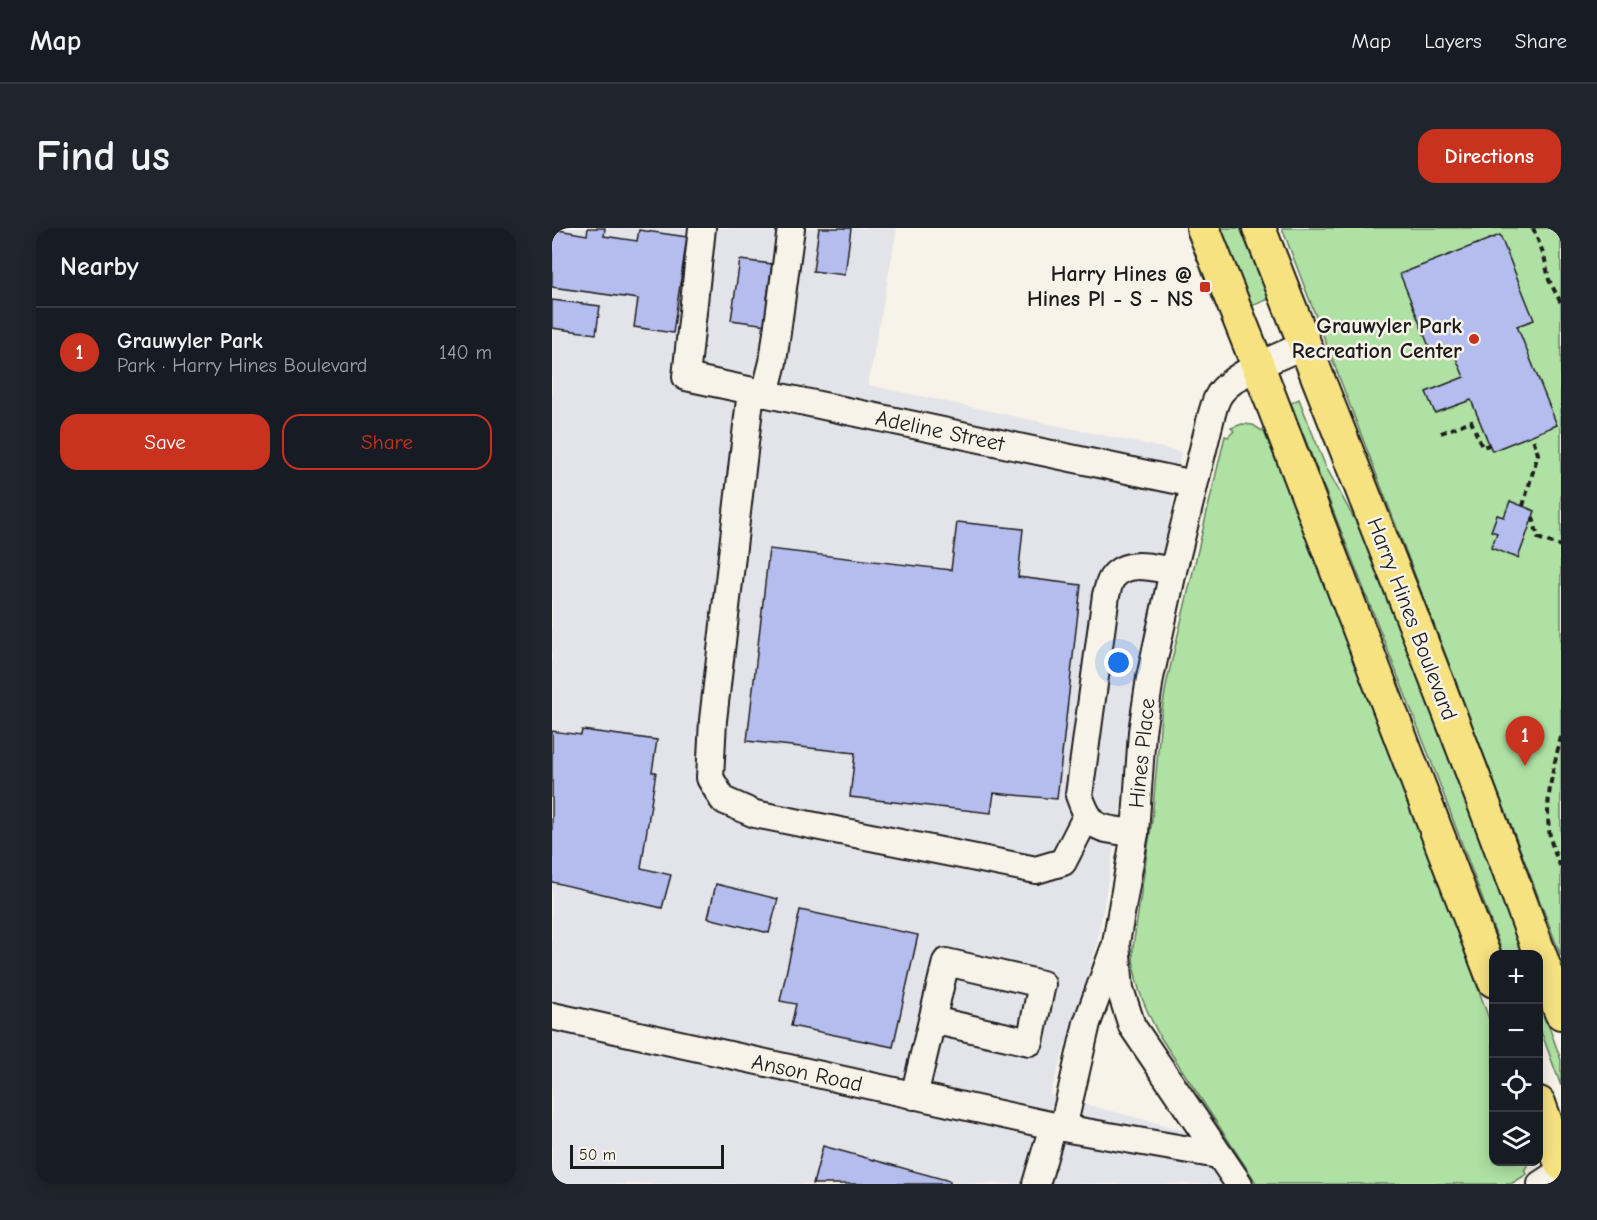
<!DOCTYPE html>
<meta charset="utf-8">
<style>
body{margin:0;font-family:"Comic Neue",sans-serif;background:#20242c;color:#f1f3f6}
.controls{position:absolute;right:18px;bottom:18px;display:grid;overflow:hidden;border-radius:12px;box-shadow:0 3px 15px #0003}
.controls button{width:54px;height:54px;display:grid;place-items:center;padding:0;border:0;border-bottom:2px solid #363941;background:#171b24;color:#f1f3f6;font:30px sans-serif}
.scale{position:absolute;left:18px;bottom:15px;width:154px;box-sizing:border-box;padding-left:6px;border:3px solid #1c1c1c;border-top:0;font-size:16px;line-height:21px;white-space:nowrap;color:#1c1c1c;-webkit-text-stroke:4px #f7f3e8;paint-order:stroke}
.you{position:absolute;left:567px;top:435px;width:21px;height:21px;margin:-15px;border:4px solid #fff;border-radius:50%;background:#1a73e8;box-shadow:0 0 0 9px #1a73e833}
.badge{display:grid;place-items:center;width:39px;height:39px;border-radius:50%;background:#c8321e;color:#fff;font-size:20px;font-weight:700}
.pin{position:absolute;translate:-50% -50px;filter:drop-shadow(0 2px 3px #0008)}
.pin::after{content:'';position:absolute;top:32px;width:21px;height:18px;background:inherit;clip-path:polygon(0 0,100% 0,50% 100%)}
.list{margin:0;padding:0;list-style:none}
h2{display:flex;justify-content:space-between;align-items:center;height:78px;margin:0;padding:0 24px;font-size:26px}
h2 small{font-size:20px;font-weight:400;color:#9ea1a6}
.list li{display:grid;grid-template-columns:39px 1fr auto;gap:18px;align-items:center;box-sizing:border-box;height:90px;padding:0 24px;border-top:2px solid #363941}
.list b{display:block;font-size:22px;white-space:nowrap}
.list p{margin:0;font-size:20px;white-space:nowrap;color:#9ea1a6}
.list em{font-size:20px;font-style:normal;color:#9ea1a6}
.actions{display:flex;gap:12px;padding:18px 24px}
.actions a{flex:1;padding:14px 0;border:2px solid #c8321e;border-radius:18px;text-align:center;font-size:21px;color:#c8321e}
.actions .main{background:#c8321e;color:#fff}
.icon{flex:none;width:33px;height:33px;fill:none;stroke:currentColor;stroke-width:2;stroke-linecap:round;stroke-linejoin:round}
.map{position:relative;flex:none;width:1009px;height:956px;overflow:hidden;border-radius:18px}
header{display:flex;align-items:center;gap:36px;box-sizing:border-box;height:84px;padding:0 30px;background:#171b24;border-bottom:2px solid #363941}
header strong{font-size:28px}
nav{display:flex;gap:33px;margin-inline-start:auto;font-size:21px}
.intro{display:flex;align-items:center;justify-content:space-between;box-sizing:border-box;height:144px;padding:0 36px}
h1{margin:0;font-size:42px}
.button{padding:15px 27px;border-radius:18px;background:#c8321e;color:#fff;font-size:21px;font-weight:700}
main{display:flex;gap:36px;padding:0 36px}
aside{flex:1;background:#171b24;border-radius:18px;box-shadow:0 3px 15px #0003}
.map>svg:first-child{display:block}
.built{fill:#e3e3ea}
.green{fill:#aee1a3;stroke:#657e60;stroke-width:1.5}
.building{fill:#b4bdee;stroke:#1c1c1c;stroke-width:1.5}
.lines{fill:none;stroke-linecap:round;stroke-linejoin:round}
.minor-casing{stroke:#1c1c1c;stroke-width:30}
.major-casing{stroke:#1c1c1c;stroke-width:36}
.path{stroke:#1c1c1c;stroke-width:4;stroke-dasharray:6 4.5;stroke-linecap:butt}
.minor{stroke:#f7f3e8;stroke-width:26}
.major{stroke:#f6e281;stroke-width:32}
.poi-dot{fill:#c8321e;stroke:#f7f3e8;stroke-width:2}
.labels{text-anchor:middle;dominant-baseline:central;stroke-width:5;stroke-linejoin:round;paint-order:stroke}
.poi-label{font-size:22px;font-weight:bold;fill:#1c1c1c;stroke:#f7f3e8;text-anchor:end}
.street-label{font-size:22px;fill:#1c1c1c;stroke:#f7f3e8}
</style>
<header>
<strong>Map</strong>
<nav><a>Map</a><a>Layers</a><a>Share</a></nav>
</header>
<div class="intro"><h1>Find us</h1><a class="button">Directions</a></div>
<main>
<aside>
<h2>Nearby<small></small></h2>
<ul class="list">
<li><span class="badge">1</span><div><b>Grauwyler Park</b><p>Park · Harry Hines Boulevard</p></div><em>140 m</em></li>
</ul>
<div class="actions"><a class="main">Save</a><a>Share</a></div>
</aside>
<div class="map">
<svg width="1009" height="956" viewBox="0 0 1009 956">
<rect width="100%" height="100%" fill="#f7f3e8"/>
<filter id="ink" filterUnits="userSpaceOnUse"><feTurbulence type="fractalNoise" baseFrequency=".0167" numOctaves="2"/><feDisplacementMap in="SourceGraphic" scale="12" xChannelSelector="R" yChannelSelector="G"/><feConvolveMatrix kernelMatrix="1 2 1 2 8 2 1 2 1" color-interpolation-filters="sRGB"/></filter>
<g filter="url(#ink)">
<!-- built -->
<polygon class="built" points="0,0 345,0 316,157 629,224 545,717 498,867 677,914 705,956 0,956"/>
<!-- green -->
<g class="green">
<polygon points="669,0 688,0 717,71 699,78"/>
<polygon points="730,0 1009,0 1009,728"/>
<polygon points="747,171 773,237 815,315 856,417 970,726 951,726 878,530 739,175"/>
<path d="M690,196L701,197L712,204L801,420L876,621L877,627L883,639L941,802L942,934H977L972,943L975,946L959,956H705L607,807C592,778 580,752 581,719L600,592L609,488L615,453L673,208L676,209L682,203L679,200Z"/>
<polygon points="987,771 1009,832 1009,858 987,798"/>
</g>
<!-- building -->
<g class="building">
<polygon points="36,0 53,0 52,8 85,13 87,2 135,9 121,105 82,99 86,71 0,59 0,1 35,7"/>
<polygon points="267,0 299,0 293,47 261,43"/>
<polygon points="948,7 982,92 965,98 1005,197 940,223 919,172 883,185 874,164 912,149 901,123 882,131 848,46"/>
<polygon points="188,32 220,36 215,71 219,72 215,97 179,92"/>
<polygon points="0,72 48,78 44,106 0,100"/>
<polygon points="958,273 983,283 966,330 939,320 945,305 939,303 945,287 952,289"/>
<polygon points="405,294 471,301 466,349 529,357 505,571 442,565 439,585 298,569 303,525 195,513 217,321 399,342"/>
<polygon points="30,502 105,512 100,544 104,544 89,640 119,647 110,680 0,654 0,503 29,507"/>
<polygon points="164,656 226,671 217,705 156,690"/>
<polygon points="248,682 366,707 341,819 239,798 244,776 228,773"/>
<polygon points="271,918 398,953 398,956 261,956"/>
</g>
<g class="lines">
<!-- minor casing -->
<g class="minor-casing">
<g id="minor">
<polyline points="150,0 134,149 642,256"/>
<polyline points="199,163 161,492 158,550 171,572 203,586 484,642 511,634 534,589"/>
<polyline points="213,166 221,134 239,0"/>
<path d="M583,605C547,600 540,604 527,567L554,367C556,361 557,353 561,349C575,331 602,340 621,343"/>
<polyline points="0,788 511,900 666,927"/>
<polyline points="362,868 394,734 490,756 478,814 380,792"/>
<polyline points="511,900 535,795 562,721"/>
<polyline points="484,956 501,898"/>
<path d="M687,956L580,798L568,761L564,715L583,605L590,504L598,450L621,343L659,189C661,182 663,173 667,167C680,146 730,127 753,117"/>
<polyline points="989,956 1009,943"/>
</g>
</g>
<!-- major casing -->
<g class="major-casing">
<g id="major">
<polyline points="651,0 706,138 942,753"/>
<path d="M707,0C809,261 915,521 1009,785"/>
<polyline points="987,875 1009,936"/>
</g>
</g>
<!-- path -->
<g class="path">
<polyline points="981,0 992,27 997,52 1009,75"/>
<polyline points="889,205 919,193 930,219 937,217"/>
<polyline points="971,278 986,226 980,207"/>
<polyline points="981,289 986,310 1009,318"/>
<path d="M1009,509C1001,541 992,575 998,608C1000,619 1005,630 1009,640"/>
</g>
<!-- minor -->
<use href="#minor" class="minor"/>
<!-- major -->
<use href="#major" class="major"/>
</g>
</g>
<!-- markers -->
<g class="poi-dot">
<rect x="647" y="53" width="12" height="12" rx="3"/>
<circle cx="922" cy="111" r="6"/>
</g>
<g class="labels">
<!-- poi labels -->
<g class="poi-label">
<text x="641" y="46">Harry Hines @<tspan x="641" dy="25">Hines Pl - S - NS</tspan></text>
<text x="910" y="98">Grauwyler Park<tspan x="910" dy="25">Recreation Center</tspan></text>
</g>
<!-- street labels -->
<g class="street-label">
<text transform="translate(388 203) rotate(12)">Adeline Street</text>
<text transform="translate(860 391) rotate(69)">Harry Hines Boulevard</text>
<text transform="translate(590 525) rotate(-84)">Hines Place</text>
<text transform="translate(255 845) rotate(12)">Anson Road</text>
</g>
</g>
</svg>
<div class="controls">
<button>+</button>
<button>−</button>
<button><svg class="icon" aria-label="locate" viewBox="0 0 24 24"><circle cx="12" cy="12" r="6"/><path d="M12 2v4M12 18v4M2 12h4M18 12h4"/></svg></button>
<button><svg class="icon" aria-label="layers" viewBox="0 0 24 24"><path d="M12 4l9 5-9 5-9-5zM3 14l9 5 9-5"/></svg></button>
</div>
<div class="scale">50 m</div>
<div class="you"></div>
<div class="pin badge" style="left:973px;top:538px">1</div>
</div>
</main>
